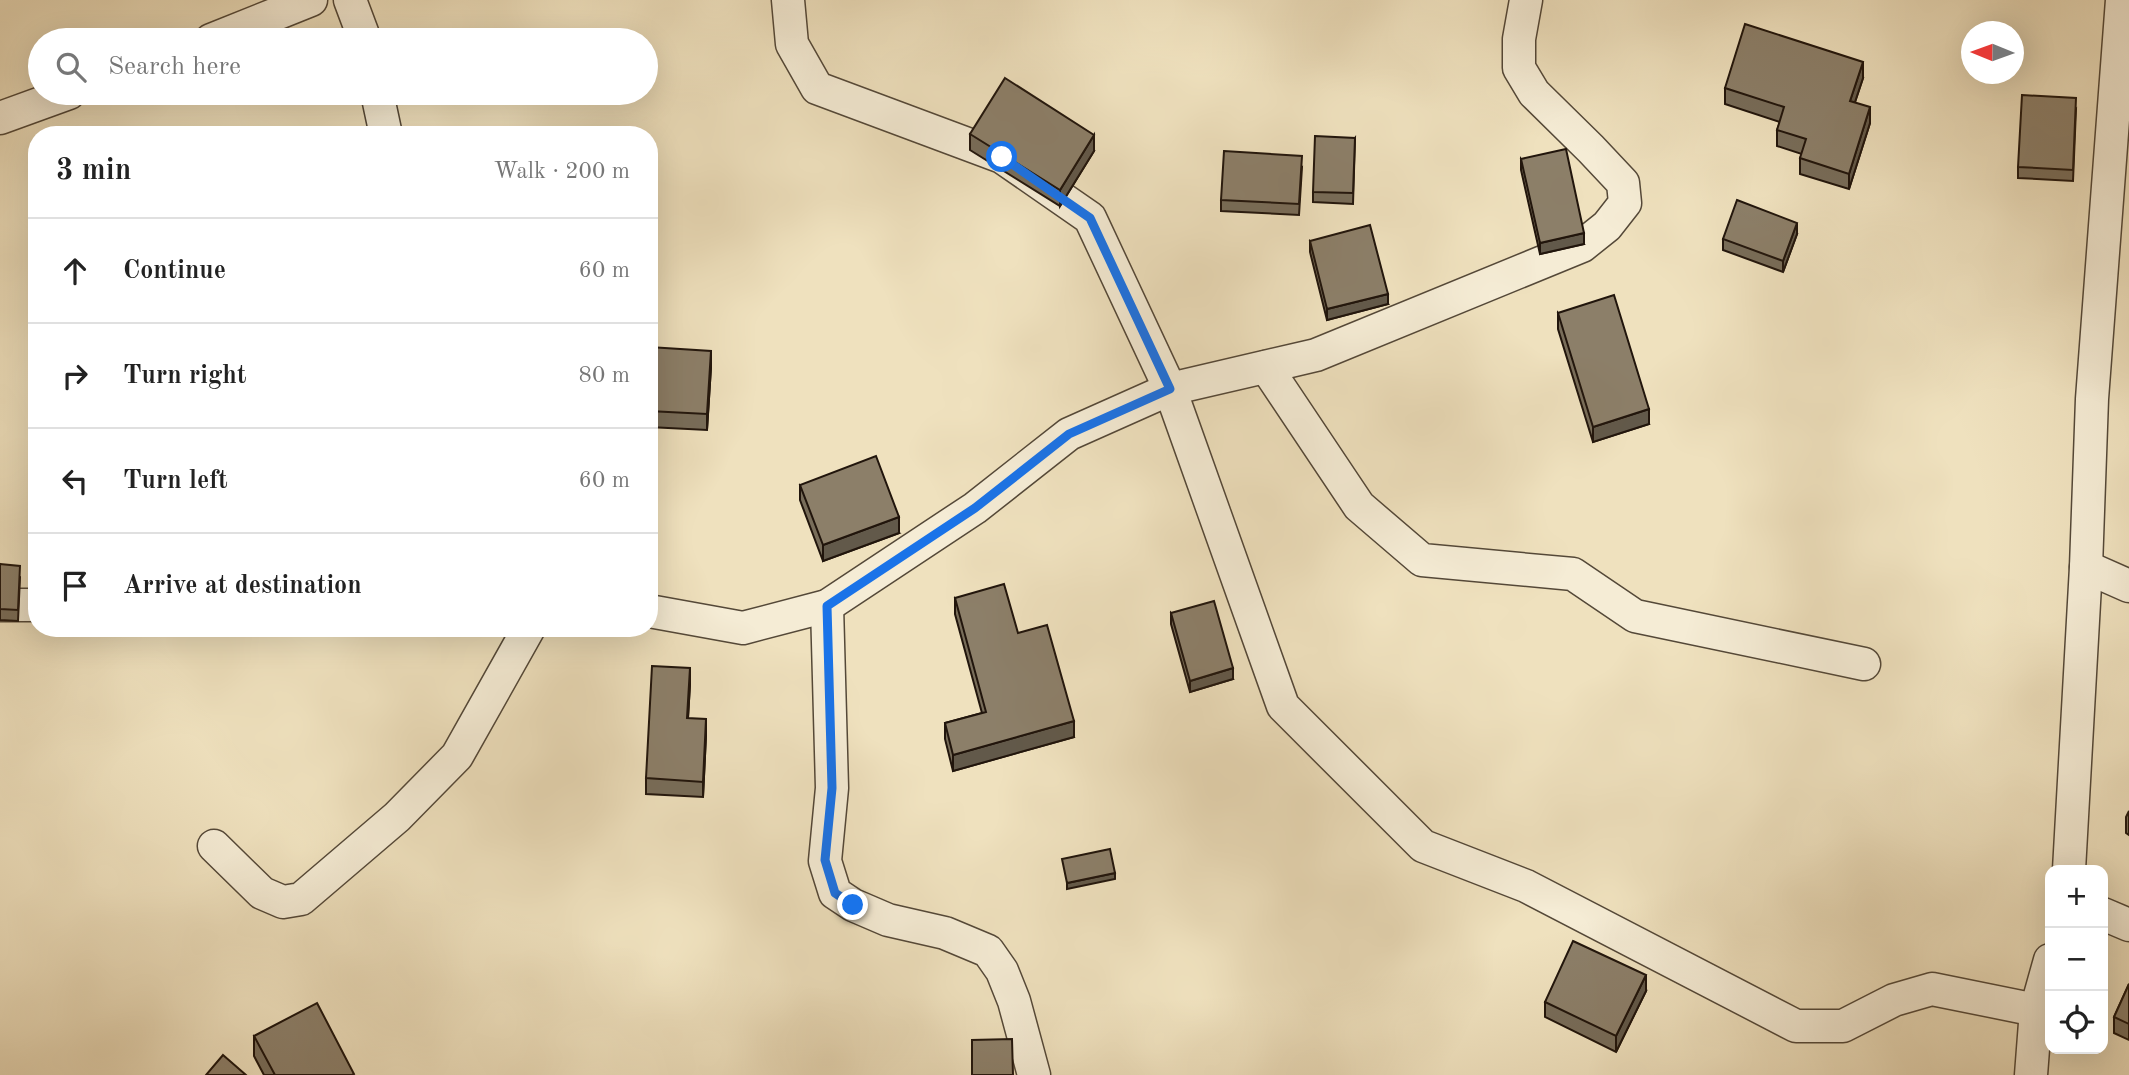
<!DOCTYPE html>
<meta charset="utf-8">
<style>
body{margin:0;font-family:"Old Standard TT",serif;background:#f6f6f6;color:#222}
.controls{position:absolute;right:21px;bottom:21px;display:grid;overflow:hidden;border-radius:14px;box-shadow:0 7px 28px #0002}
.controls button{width:63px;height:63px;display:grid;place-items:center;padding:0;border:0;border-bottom:2px solid #e0e0e0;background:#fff;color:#222;font:35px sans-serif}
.compass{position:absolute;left:1961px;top:21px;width:63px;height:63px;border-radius:50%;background:#fff;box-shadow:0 7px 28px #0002;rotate:271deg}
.stop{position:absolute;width:21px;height:21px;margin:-16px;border:5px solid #1a73e8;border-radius:50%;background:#fff}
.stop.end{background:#1a73e8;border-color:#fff;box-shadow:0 2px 7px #0008}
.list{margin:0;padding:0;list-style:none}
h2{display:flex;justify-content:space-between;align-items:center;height:91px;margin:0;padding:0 28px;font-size:30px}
h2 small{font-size:23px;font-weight:400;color:#767676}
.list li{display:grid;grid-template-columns:46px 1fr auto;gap:21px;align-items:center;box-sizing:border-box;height:105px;padding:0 28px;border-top:2px solid #e0e0e0}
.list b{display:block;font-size:26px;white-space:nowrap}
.list em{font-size:23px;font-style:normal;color:#767676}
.icon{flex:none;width:38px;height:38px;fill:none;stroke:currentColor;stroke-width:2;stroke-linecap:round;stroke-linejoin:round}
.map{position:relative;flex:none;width:2129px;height:1075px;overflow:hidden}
.search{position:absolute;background:#fff;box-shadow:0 7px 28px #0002;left:28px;top:28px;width:630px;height:77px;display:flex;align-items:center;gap:18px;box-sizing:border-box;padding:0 24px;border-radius:38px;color:#767676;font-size:26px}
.panel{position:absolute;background:#fff;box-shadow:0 7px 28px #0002;left:28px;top:126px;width:630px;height:511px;border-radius:28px}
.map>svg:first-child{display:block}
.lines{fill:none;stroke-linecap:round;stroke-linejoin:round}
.street-casing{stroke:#544838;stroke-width:35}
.street{stroke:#f5ecd5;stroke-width:32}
.wall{fill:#786d5a;stroke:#21150c;stroke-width:2}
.shaded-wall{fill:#62594a;stroke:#21150c;stroke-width:2}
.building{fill:#8c7f69;stroke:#21150c;stroke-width:2}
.route{stroke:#1a73e8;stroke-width:9}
</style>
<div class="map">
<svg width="2129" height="1075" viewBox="0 0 2129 1075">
<rect width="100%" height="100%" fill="#efe1be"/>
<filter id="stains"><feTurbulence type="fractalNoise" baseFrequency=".00286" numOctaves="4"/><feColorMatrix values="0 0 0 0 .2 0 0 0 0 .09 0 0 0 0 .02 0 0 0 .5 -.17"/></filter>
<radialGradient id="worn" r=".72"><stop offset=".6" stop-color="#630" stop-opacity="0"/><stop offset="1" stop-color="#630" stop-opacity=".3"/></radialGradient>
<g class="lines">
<!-- street casing -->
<g class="street-casing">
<g id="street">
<polyline points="350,0 365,40"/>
<polyline points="788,0 792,44 817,88 1002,157 1090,218 1170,389 1283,706 1423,846 1526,886 1796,1026 1843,1026 1894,1000 1932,989 2036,1010"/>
<polyline points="211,40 311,0"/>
<polyline points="377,93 386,135"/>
<polyline points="0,118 69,93"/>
<polyline points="1266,367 1359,506 1422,560 1573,574 1635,616 1864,664"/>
<polyline points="2086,567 2129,586"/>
<polyline points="0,605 37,605"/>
<polyline points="827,606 832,788 825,861 835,893 853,905 888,920 945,933 988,951 1002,971 1014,1001 1034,1075"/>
<polyline points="649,611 743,628 827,606 975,508 1069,434 1170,389 1316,355 1582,246 1607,226 1625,203 1623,183 1591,149 1534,93 1519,68 1519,39 1526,0"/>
<polyline points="214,846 262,893 283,902 301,899 397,817 457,756 529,628"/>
<polyline points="2069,870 2086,567 2092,399 2122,0"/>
<polyline points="2103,914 2129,925"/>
<polyline points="2031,1075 2036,1010 2050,960"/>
</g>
</g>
<!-- street -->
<use href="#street" class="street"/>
</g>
<!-- wall -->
<g class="wall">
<polygon points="1863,78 1855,102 1870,123 1849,189 1800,174 1800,158 1802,154 1777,146 1777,130 1780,122 1725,104 1725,88"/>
<polygon points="2076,109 2073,181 2018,178 2018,167"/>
<polygon points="970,134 1094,151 1060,206 970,150"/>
<polygon points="1355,138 1353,204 1313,202 1313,192"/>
<polygon points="1521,159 1584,244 1540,254 1521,170"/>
<polygon points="1302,167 1299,215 1221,211 1221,200"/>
<polygon points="1797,234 1783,272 1723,250 1723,239"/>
<polygon points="1310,241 1388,304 1327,320 1310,252"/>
<polygon points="1558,313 1649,424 1593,442 1558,329"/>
<polygon points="649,347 711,367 707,430 649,427"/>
<polygon points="800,485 899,533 823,561 800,500"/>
<polygon points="0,564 20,577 18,621 0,620"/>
<polygon points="955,598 1018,633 1074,737 953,771 945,739 945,723 982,713 955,614"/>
<polygon points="1171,613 1233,679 1190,692 1171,624"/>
<polygon points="690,684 688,718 706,735 703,797 646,794 646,778"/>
<polygon points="2129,811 2129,835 2126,833 2126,817"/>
<polygon points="2129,984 2129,1040 2114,1033 2114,1017"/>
<polygon points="1646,991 1616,1052 1545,1017 1545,1002"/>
<polygon points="254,1036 354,1075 264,1075 254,1056"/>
</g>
<!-- shaded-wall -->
<g class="shaded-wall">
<polygon points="1863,62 1863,78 1850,117 1850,101"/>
<polygon points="1870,107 1870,123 1849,189 1849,174"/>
<polygon points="1094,135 1094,151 1060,206 1060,190"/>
<polygon points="1797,223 1797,234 1783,272 1783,261"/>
<polygon points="1584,233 1584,244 1540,254 1540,243"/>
<polygon points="1388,294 1388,304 1327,320 1327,309"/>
<polygon points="711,351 711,367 707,430 707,414"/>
<polygon points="1649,409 1649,424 1593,442 1593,427"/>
<polygon points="899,517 899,533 823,561 823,545"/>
<polygon points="690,668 690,684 687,734 687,718"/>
<polygon points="1233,668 1233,679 1190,692 1190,681"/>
<polygon points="706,719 706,735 703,797 703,782"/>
<polygon points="1074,721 1074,737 953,771 953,755"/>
<polygon points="1115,873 1115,879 1067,889 1067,883"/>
<polygon points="1646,975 1646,991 1616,1052 1616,1036"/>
</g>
<!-- building -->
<g class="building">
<polygon points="1745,24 1863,62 1850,101 1870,107 1849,174 1800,158 1806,139 1777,130 1784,107 1725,88"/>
<polygon points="1005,78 1094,135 1060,190 970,134"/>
<polygon points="2022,95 2076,98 2073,170 2018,167"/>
<polygon points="236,132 237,135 226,135"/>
<polygon points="1315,136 1355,138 1353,193 1313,192"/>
<polygon points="1566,149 1584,233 1540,243 1521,159"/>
<polygon points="1224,151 1302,156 1299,204 1221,200"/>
<polygon points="1737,200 1797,223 1783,261 1723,239"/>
<polygon points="1370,225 1388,294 1327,309 1310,241"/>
<polygon points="1614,295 1649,409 1593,427 1558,313"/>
<polygon points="649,347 711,351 707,414 649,411"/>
<polygon points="876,456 899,517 823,545 800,485"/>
<polygon points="0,564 20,566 18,610 0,609"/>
<polygon points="1004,584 1018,633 1047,625 1074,721 953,755 945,723 986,712 955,598"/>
<polygon points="1214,601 1233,668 1190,681 1171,613"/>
<polygon points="652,666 690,668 687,718 706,719 703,782 646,778"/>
<polygon points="1110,849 1115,873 1067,883 1062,859"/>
<polygon points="1573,941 1646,975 1616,1036 1545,1002"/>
<polygon points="2129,984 2129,1024 2114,1017"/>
<polygon points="317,1003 354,1074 352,1075 275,1075 254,1036"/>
<polygon points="1012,1039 1013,1075 972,1075 972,1040"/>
<polygon points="223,1055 246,1075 206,1075"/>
</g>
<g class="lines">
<!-- route -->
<polyline class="route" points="853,905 835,893 825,860 832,788 827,606 975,508 1069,434 1170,389 1090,218 1002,157"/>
</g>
<rect width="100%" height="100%" filter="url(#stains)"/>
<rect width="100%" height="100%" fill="url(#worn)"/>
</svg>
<div class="controls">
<button>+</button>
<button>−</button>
<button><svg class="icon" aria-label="locate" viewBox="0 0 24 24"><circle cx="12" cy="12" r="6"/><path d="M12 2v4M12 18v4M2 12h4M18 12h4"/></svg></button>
</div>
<svg class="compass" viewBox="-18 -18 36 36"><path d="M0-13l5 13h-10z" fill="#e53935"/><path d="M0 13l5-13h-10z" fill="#767676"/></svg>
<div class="stop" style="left:1002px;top:157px"></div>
<div class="stop end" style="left:853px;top:905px"></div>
<div class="search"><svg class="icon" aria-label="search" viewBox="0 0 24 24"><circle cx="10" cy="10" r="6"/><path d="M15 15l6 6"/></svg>Search here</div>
<section class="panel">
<h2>3 min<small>Walk · 200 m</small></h2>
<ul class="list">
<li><svg class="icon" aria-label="ahead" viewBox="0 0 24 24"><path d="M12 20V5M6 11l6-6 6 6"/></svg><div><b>Continue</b></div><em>60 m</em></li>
<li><svg class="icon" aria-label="right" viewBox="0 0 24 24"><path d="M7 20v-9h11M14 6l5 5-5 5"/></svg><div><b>Turn right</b></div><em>80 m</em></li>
<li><svg class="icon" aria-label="left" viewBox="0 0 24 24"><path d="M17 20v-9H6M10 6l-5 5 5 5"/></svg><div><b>Turn left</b></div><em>60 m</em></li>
<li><svg class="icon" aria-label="arrive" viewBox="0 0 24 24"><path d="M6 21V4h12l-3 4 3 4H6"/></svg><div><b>Arrive at destination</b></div></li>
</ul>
</section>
</div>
